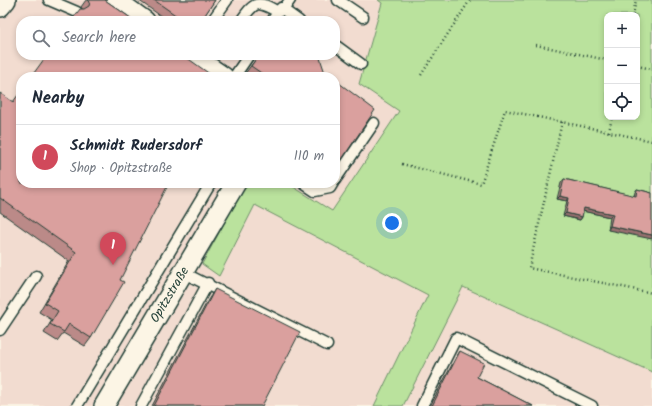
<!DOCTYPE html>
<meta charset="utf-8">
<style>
body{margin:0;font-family:Kalam,sans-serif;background:#f6f6f7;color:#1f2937}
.controls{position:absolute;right:12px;top:12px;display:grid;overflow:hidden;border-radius:8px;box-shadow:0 2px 6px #0003}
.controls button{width:36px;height:36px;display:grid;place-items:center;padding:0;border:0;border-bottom:1px solid #e0e1e3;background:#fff;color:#1f2937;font:20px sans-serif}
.you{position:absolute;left:392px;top:223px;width:14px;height:14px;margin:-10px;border:3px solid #fff;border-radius:50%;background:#1a73e8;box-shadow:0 0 0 6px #1a73e833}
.badge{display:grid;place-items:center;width:26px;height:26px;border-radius:50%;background:#d1495b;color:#fff;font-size:13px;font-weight:700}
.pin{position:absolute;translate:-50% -33px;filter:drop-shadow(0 1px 2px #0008)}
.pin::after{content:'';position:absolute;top:21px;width:14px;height:12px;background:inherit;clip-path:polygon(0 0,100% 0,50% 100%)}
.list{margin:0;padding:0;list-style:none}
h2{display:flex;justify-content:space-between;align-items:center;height:52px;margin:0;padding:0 16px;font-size:17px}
h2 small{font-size:13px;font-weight:400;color:#747a83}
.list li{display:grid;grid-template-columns:26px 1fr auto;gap:12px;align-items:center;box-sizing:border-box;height:64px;padding:0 16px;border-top:1px solid #e0e1e3}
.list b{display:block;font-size:15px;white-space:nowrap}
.list p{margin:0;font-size:13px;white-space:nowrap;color:#747a83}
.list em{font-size:13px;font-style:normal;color:#747a83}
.icon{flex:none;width:22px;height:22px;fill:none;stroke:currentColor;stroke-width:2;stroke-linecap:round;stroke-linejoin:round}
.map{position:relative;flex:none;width:652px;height:406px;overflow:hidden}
.search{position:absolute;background:#fff;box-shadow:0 2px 6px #0003;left:16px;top:16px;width:324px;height:44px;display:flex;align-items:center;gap:10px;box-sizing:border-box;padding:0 14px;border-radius:16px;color:#747a83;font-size:15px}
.panel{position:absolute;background:#fff;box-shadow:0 2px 6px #0003;left:16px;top:72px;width:324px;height:116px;border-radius:16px}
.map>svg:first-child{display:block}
.built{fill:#f2dcd0;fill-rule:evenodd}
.green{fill:#bae29d;stroke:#6c9068;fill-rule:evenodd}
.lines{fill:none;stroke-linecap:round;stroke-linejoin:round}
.service-casing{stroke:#1f3d34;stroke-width:13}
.minor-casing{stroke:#1f3d34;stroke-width:22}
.path{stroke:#1f3d34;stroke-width:2.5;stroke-dasharray:1 3;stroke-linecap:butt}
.service{stroke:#fcf5e5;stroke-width:10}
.minor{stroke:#fcf5e5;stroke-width:19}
.wall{fill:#bb8a88;stroke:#1f3d34}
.shaded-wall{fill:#99706f;stroke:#1f3d34}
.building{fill:#daa09e;stroke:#1f3d34}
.labels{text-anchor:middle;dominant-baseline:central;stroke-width:4;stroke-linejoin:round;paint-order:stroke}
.street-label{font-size:13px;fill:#1f3d34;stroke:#fcf5e5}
</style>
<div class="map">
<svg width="652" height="406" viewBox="0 0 652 406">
<rect width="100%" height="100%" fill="#fcf5e5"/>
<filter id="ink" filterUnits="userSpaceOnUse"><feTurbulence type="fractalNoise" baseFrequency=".025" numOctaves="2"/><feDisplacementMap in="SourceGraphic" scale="8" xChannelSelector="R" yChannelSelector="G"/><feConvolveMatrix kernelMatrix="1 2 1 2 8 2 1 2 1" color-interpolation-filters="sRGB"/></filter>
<g filter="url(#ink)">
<!-- built -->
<path class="built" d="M7,0H378L382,3L359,84L399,110L463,287L652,372V406H0V11ZM21,21H335V55H21ZM21,77H335V183H21Z"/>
<!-- green -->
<path class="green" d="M378,0H652V372L463,287L403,406H374L428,295L255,205L219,276L202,264L246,183H287L332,211L399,111L359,84L382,3ZM607,15H637V117H607Z"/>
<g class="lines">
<!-- service casing -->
<g class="service-casing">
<g id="service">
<polyline points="49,0 77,12"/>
<polyline points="338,0 363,17"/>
<polyline points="283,10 290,0"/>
<polyline points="212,21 227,0"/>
<path d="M241,21C255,1 257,0 278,12"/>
<polyline points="272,21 281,8 299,21"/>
<polyline points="335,45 361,64"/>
<polyline points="234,77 249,55"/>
<polyline points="335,180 374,123"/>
<polyline points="303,183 315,191 330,188 333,183"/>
<polyline points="184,273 327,345"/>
<polyline points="0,330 36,276"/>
<polyline points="77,406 211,183"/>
<polyline points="141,406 208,283"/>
<polyline points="422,406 456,338 592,406"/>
</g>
</g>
<!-- minor casing -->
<g class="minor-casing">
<g id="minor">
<polyline points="116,0 145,21"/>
<polyline points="0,7 6,0"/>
<polyline points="192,55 224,77"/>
<polyline points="104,406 236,183"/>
</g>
</g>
<!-- path -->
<g class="path">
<polyline points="633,15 636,0"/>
<polyline points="536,45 607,60"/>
<polyline points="637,66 652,69"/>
<polyline points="421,75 470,0"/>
<polyline points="562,122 529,268 652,293"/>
<polyline points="609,132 612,117"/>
<polyline points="402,164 481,184 505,110 652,141"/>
</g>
<!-- service -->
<use href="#service" class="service"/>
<!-- minor -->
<use href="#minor" class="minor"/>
</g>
<!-- wall -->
<g class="wall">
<polygon points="86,0 105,0 135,21 82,9 81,7"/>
<polygon points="138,0 215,0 201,21 168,21"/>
<polygon points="259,55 325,73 331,77 246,77 244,75"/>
<polygon points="0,93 120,280 91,338 85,346 63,333 57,341 44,333 52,320 39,312 69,261 0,212"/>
<polygon points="564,179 634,196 635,192 637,189 652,193 608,230 610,217 583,211 582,217 580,220 563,216 567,201 557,199 561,183"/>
<polygon points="215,289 262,406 152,406 208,300"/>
<polygon points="460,351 477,377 533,406 430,406 455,359"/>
</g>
<!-- shaded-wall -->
<g class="shaded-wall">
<polygon points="560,196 569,198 567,201 557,199"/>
<polygon points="584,208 613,214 610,217 582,211"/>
<polygon points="566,213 582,217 580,220 563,216"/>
<polygon points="610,226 652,235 652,239 608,230"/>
</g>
<!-- building -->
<g class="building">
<polygon points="88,0 105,0 135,21 71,21 80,9 84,9 89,6 90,2"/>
<polygon points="154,0 215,0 201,21 184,21"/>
<polygon points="285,18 289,21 282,21"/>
<polygon points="47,55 183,55 214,77 31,77"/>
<polygon points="259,55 319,55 325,73 331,77 267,77 251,66"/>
<polygon points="335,80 375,110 336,168 335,168"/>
<polygon points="21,91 21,183 169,183 120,280 124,282 91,338 69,324 64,332 50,324 58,311 45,303 76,252 0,198 0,93 13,102"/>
<polygon points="564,179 636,196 637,189 652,193 652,235 610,226 613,214 584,208 582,217 566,213 569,198 560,196"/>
<polygon points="215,289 300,332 262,406 154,406"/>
<polygon points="460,351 484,363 477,377 533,406 432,406"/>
</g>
</g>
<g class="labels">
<!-- street labels -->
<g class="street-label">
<text transform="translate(170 295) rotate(-59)">Opitzstraße</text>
</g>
</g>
</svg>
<div class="controls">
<button>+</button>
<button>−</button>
<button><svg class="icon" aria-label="locate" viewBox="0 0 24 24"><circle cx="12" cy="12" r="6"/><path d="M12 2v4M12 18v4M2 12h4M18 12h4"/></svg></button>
</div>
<div class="you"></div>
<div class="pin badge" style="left:113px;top:265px">1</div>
<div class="search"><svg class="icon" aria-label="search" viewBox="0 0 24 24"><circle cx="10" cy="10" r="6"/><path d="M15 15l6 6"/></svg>Search here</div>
<section class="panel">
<h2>Nearby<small></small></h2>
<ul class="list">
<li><span class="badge">1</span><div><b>Schmidt Rudersdorf</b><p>Shop · Opitzstraße</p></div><em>110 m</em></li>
</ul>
</section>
</div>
